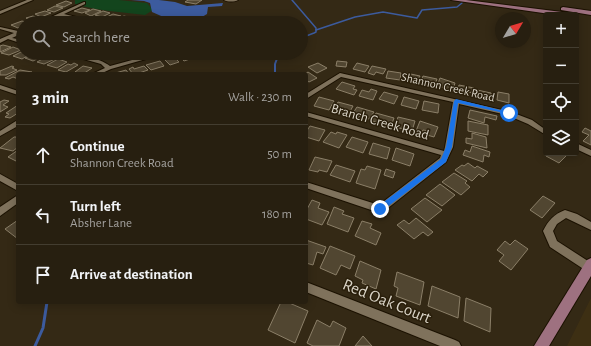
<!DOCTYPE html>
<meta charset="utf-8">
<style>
body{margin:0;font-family:"Alegreya Sans",sans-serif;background:#332c1e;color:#f1f3f6}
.controls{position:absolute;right:12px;top:12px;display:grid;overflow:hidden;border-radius:4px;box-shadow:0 2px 10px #0003}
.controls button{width:36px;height:36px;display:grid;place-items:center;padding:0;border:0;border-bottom:1px solid #433d30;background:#271f10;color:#f1f3f6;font:20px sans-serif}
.compass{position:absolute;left:495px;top:12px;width:36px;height:36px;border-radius:50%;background:#271f10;box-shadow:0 2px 10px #0003;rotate:52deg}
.stop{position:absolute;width:12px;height:12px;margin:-9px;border:3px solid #1a73e8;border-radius:50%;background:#fff}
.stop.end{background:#1a73e8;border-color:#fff;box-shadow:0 1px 4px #0008}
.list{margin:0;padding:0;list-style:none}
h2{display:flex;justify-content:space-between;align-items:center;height:52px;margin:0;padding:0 16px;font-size:17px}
h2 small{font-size:13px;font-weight:400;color:#a4a29f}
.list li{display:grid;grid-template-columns:26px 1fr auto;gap:12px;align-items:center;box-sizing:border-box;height:60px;padding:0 16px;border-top:1px solid #433d30}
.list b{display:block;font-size:15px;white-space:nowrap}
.list p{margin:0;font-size:13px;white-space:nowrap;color:#a4a29f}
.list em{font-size:13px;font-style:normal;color:#a4a29f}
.icon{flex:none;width:22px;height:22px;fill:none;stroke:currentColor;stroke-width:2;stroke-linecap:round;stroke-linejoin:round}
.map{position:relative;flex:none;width:591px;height:346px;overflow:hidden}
.search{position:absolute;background:#271f10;box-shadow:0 2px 10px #0003;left:16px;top:16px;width:292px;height:44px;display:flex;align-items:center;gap:10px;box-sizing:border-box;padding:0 14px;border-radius:22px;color:#a4a29f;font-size:15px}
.panel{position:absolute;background:#271f10;box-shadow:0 2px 10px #0003;left:16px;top:72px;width:292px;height:232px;border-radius:4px}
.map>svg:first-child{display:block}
.built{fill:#3d2f13}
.green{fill:#13451d}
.water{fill:#3c5b9e}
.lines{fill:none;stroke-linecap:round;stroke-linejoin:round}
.stream-far2{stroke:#3c5b9e;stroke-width:1.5}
.stream-far1{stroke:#3c5b9e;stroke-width:2}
.stream{stroke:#3c5b9e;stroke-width:3}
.building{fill:#514631;stroke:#8b7f68}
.minor-casing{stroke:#1b1101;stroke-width:2}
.major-casing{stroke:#1b1101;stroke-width:2}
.minor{fill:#7f725c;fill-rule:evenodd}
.major{fill:#9e7180;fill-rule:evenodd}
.route{fill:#1a73e8}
.labels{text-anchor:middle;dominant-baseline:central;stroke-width:3;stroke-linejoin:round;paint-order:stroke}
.far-street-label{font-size:12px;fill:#dad4c7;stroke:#2a1f0b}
.street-label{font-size:14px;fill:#dad4c7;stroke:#2a1f0b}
.near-street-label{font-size:17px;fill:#dad4c7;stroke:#2a1f0b}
</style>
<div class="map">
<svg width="591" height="346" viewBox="0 0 591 346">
<rect width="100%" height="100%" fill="#342915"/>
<!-- built -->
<polygon class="built" points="591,298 591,346 567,346"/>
<!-- green -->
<path class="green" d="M75,0H119L147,3L153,10L145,15C122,12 97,11 75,4Z"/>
<!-- water -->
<polygon class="water" points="131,0 159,0 175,2 187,6 223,3 222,6 208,7 207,14 197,20 178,22 181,20 180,18 168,19 152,12 150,3 144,1"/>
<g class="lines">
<!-- stream-far2 -->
<g class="stream-far2">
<polyline points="292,0 316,28 316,32 314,33 301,38"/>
<polyline points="316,30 355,17 383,12 417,18 422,10 457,7 462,3"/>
<polyline points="278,57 279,53"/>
</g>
<!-- stream-far1 -->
<polyline class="stream-far1" points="275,74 275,64 278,56"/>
<!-- stream -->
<polyline class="stream" points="35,346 43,328 47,302"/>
</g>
<!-- building -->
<g class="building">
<polygon points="188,0 202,0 196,4 185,2"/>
<polygon points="66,1 72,3 64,7 56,5"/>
<polygon points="55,6 63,8 54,12 47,10"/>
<polygon points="82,8 90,10 82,13 74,11"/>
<polygon points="93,9 101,11 91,16 85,13"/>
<polygon points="45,11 51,13 41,17 35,14"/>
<polygon points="103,11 110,13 102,17 95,15"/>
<polygon points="113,14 121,16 113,20 105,18"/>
<polygon points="33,16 39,19 31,21 26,18"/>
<polygon points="124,16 132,18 123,22 115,20"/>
<polygon points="135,17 139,18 136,19 141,21 136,23 127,22"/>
<polygon points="22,21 30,23 23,23 23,25 18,28 11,25"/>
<polygon points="3,45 11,47 0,52 0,46"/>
<polygon points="13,47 21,50 9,55 1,53"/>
<polygon points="23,51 23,53 32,53 22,59 13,56"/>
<polygon points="36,53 43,56 33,61 25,58"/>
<polygon points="118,53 129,53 115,58 111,57"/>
<polygon points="184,53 192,53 196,57 184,61 178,55"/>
<polygon points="48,56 55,59 44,64 37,62"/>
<polygon points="173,56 179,62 170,65 164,59"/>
<polygon points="58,59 67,62 57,68 47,65"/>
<polygon points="160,61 164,66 151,70 146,65"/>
<polygon points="337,61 347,62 346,67 336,66"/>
<polygon points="74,63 78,65 66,72 58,70 68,64 71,65"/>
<polygon points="318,63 327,68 317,73 308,67"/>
<polygon points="357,63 369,66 365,72 353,69"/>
<polygon points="12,66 14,67 12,68 17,70 6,75 0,75 0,71"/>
<polygon points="83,66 92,68 83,74 75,72"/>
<polygon points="144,66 148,70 136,74 133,74 129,69 133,67 134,69"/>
<polygon points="372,66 386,69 383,74 376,72 374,75 368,73"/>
<polygon points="20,70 32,72 28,74 18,74 18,79 13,77 9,79 5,78"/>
<polygon points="126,70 129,74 112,74"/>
<polygon points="388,71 401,73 400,80 386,78"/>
<polygon points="308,72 317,78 309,82 306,80 306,74 305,74"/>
<polygon points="406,73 420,76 416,84 410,83 411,80 403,78"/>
<polygon points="423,76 437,79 435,85 427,83 426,86 420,84"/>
<polygon points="440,78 455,83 452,92 446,90 446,88 437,86"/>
<polygon points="342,82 355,86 353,89 357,90 354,95 336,89"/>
<polygon points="459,85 474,88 473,93 465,91 465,94 457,92"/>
<polygon points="371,89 377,91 373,100 359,96 362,90 369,92"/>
<polygon points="477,90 491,93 491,98 476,97"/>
<polygon points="384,92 398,96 394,104 379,99"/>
<polygon points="498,92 509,94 509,103 497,100"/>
<polygon points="319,97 334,101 329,110 314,106"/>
<polygon points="404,97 419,101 416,109 401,105"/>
<polygon points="4,100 9,101 3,105 8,107 0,112 0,102"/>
<polygon points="424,101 439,104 438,113 422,110"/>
<polygon points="338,102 353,106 348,115 333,111"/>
<polygon points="18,105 18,113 10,118 5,117 9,114 6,113"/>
<polygon points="357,107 374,112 369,119 360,116 358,118 351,116"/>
<polygon points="470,110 497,116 496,120 485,117 484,123 468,118"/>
<polygon points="376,113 394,118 391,126 372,121"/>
<polygon points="398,117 415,121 412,131 395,127"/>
<polygon points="420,121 438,127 434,137 427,135 428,131 423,130 421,133 416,131"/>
<polygon points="468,121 488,125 488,135 468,131"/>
<polygon points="310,126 325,130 319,141 306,137 306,132"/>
<polygon points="585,128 591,131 591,145 583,141 589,135 582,132"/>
<polygon points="331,132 336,134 337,132 347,135 339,148 323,142"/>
<polygon points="472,133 486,137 487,148 466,143 466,138 472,139"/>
<polygon points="14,137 18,137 18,147 13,151 0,148"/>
<polygon points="352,137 368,142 363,153 346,147"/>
<polygon points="373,143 390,148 387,159 369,154"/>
<polygon points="472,146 490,152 489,157 484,155 483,162 463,155 465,150 470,152"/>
<polygon points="396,148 414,154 410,166 392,160"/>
<polygon points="18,150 18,162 8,157"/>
<polygon points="549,153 569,153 559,163 546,156"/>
<polygon points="315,157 332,161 327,172 319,170 318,172 309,170"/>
<polygon points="468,163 475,168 477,166 488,172 483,177 479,174 472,181 455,170 462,165 464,166"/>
<polygon points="336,165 355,171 350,182 330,175"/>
<polygon points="367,166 381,170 375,189 356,183 361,169 365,170"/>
<polygon points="386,169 395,172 393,178 384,175"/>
<polygon points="454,173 467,181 465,183 470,187 461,195 442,182"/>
<polygon points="440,184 455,195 442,206 426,195"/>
<polygon points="543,196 555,203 542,218 530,210"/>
<polygon points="425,198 442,210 427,222 411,209"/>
<polygon points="312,200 320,203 318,208 329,212 322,225 306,219 306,211"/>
<polygon points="334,207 344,211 342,214 354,218 348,232 327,224"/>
<polygon points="416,218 433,232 428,236 423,232 414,239 397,225 404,220 409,224"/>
<polygon points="18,220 18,239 5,229"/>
<polygon points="362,221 372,224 370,228 381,233 376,245 355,236"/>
<polygon points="306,240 326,247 323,254 317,252 313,265 306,263"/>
<polygon points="515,240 528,249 511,270 499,261 504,255 497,250 505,241 510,245"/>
<polygon points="330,246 355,256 350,269 341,265 336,275 320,268"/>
<polygon points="360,261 381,270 376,289 362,283 363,280 355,276"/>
<polygon points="397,272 424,282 420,305 396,296 398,288 394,286"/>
<polygon points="432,286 460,297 458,318 428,306"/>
<polygon points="466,298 491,308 490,332 464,321"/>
<polygon points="281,302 287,302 308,311 295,343 268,330"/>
<polygon points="317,320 330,327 333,321 346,328 339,346 313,346 307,343"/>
<polygon points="363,336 372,346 355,346"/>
</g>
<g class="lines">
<!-- minor casing -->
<g class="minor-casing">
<g id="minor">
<polygon points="27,0 33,0 0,14 0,11"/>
<path d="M224,0H238C235,2 227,2 224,0Z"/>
<path d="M84,2H85V4L64,14L101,23C87,23 74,16 61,16C54,16 47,23 38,23Z"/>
<polygon points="0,27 18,31 23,30 23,33 12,38 23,40 23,44 8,39 0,43 0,39 14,33 0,29"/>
<path d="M62,53C75,53 100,58 110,66L158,53H167L111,69L100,74H92L105,68L101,64Z"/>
<polygon points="340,73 511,112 532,120 546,130 546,135 528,124 507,115 459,104 453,147 446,162 383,212 380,213 306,188 306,182 379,205 440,158 441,155 306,116 306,112 444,151 445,147 453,102 341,77 306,99 306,94"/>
<polygon points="0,85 18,91 18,95 0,89"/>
<polygon points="16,121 18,121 18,126 0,136 0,131"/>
<polygon points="576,143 591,150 591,156 576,149"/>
<polygon points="0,174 18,184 18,191 0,181"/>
<polygon points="18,195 18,203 0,216 0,207"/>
<path d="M565,210L577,214L591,222V230L566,218L557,224L553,231L557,241L591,263V271L585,270L550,247L543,231C548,221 554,214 565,210Z"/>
<polygon points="306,282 455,340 459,342 461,346 440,346 306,292"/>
</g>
</g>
<!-- major casing -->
<g class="major-casing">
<g id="major">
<polygon points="451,0 466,0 570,13 573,15 557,15"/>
<polygon points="563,7 591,11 591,15 561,10 561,8"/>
<polygon points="591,258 591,276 549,346 534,346 587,260"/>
</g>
</g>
<!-- minor -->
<use href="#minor" class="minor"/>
<!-- major -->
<use href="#major" class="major"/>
</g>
<!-- route -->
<polygon class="route" points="456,99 512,113 509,114 458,103 452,147 446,162 382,211 377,211 377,207 441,159 446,147 454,101"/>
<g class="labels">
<!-- far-street labels -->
<g class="far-street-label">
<text transform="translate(448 87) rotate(13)">Shannon Creek Road</text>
</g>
<!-- street labels -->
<g class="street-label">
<text transform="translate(380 122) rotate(16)">Branch Creek Road</text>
</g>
<!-- near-street labels -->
<g class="near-street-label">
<text transform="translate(387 301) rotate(22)">Red Oak Court</text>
</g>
</g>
</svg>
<div class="controls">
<button>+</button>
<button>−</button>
<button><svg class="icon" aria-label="locate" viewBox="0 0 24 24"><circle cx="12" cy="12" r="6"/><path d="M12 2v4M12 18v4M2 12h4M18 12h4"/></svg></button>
<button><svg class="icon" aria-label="layers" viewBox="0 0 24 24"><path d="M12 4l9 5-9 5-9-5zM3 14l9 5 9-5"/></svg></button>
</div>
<svg class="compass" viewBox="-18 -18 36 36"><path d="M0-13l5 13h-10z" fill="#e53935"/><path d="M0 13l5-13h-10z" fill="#a4a29f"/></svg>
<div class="stop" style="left:509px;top:113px"></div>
<div class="stop end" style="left:380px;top:209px"></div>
<div class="search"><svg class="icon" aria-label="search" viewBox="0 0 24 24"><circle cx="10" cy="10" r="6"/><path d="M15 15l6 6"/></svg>Search here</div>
<section class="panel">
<h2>3 min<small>Walk · 230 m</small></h2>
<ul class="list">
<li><svg class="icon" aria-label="ahead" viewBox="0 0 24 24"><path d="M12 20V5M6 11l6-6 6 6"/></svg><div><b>Continue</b><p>Shannon Creek Road</p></div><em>50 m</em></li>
<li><svg class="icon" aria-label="left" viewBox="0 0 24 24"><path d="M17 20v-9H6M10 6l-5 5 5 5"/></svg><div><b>Turn left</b><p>Absher Lane</p></div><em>180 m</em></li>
<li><svg class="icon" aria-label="arrive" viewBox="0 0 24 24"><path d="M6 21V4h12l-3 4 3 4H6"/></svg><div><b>Arrive at destination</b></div></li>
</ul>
</section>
</div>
